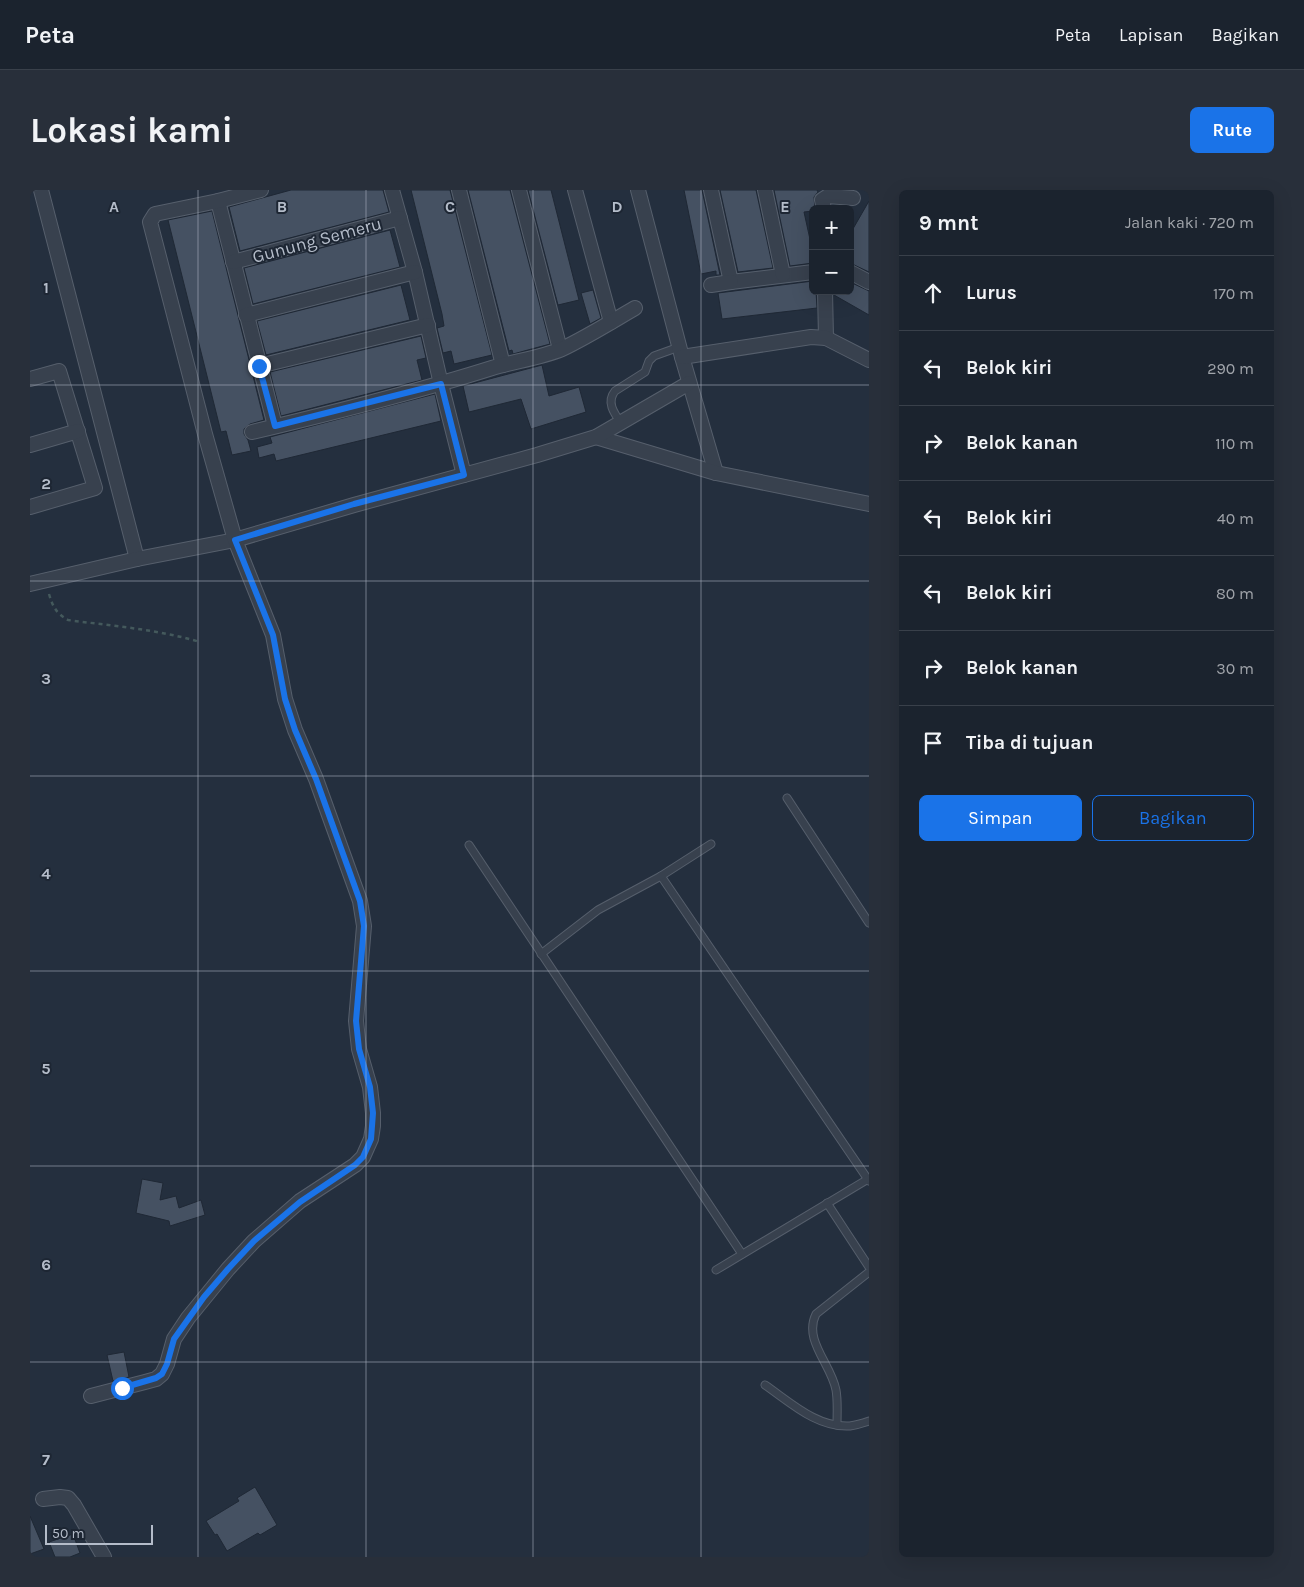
<!DOCTYPE html>
<html lang="id">
<meta charset="utf-8">
<style>
body{margin:0;font-family:Karla,sans-serif;background:#282f3a;color:#f1f3f6}
.controls{position:absolute;right:15px;top:15px;display:grid;overflow:hidden;border-radius:8px;box-shadow:0 5px 20px #0002}
.controls button{width:45px;height:45px;display:grid;place-items:center;padding:0;border:0;border-bottom:1px solid #39404a;background:#1b232e;color:#f1f3f6;font:25px sans-serif}
.scale{position:absolute;left:15px;bottom:12px;width:108px;box-sizing:border-box;padding-left:5px;border:2px solid #b4bcc9;border-top:0;font-size:14px;line-height:18px;white-space:nowrap;color:#b4bcc9;-webkit-text-stroke:4px #1d2633;paint-order:stroke}
.stop{position:absolute;width:15px;height:15px;margin:-11px;border:4px solid #1a73e8;border-radius:50%;background:#fff}
.stop.end{background:#1a73e8;border-color:#fff;box-shadow:0 1px 5px #0008}
.list{margin:0;padding:0;list-style:none}
h2{display:flex;justify-content:space-between;align-items:center;height:65px;margin:0;padding:0 20px;font-size:21px}
h2 small{font-size:16px;font-weight:400;color:#a0a4aa}
.list li{display:grid;grid-template-columns:32px 1fr auto;gap:15px;align-items:center;box-sizing:border-box;height:75px;padding:0 20px;border-top:1px solid #39404a}
.list b{display:block;font-size:19px;white-space:nowrap}
.list em{font-size:16px;font-style:normal;color:#a0a4aa}
.actions{display:flex;gap:10px;padding:15px 20px}
.actions a{flex:1;padding:11px 0;border:1px solid #1a73e8;border-radius:8px;text-align:center;font-size:18px;color:#1a73e8}
.actions .main{background:#1a73e8;color:#fff}
.icon{flex:none;width:28px;height:28px;fill:none;stroke:currentColor;stroke-width:2;stroke-linecap:round;stroke-linejoin:round}
.map{position:relative;flex:none;width:839px;height:1367px;overflow:hidden;border-radius:8px}
header{display:flex;align-items:center;gap:30px;box-sizing:border-box;height:70px;padding:0 25px;background:#1b232e;border-bottom:1px solid #39404a}
header strong{font-size:24px}
nav{display:flex;gap:28px;margin-inline-start:auto;font-size:18px}
.intro{display:flex;align-items:center;justify-content:space-between;box-sizing:border-box;height:120px;padding:0 30px}
h1{margin:0;font-size:35px}
.button{padding:12px 22px;border-radius:8px;background:#1a73e8;color:#fff;font-size:18px;font-weight:700}
main{display:flex;gap:30px;padding:0 30px}
aside{flex:1;background:#1b232e;border-radius:8px;box-shadow:0 5px 20px #0002}
.map>svg:first-child{display:block}
.building{fill:#455162;stroke:#1f2835}
.lines{fill:none;stroke-linecap:round;stroke-linejoin:round}
.service-casing{stroke:#565f6c;stroke-width:9}
.minor-casing{stroke:#565f6c;stroke-width:16}
.path{stroke:#44595c;stroke-width:2.5;stroke-dasharray:4 4;stroke-linecap:butt}
.service{stroke:#38414e;stroke-width:7}
.minor{stroke:#38414e;stroke-width:14}
.route{stroke:#1a73e8;stroke-width:6}
.grid{fill:none;stroke:#b4bcc9;stroke-width:1;stroke-opacity:0.55}
.labels{text-anchor:middle;dominant-baseline:central;stroke-width:4;stroke-linejoin:round;paint-order:stroke}
.street-label{font-size:18px;fill:#b4bcc9;stroke:#1d2633}
.grid-label{font-size:16px;text-anchor:middle;font-weight:bold;fill:#b4bcc9;stroke:#1d2633;stroke-width:4;stroke-linejoin:round;paint-order:stroke}
</style>
<header>
<strong>Peta</strong>
<nav><a>Peta</a><a>Lapisan</a><a>Bagikan</a></nav>
</header>
<div class="intro"><h1>Lokasi kami</h1><a class="button">Rute</a></div>
<main>
<div class="map">
<svg width="839" height="1367" viewBox="0 0 839 1367">
<rect width="100%" height="100%" fill="#242f3e"/>
<!-- building -->
<g class="building">
<polygon points="261,0 353,0 359,22 210,61 199,17"/>
<polygon points="381,0 420,0 462,165 424,174 421,161 413,163 407,138 414,136 412,124"/>
<polygon points="438,0 480,0 520,154 483,164 482,160 479,161"/>
<polygon points="498,0 521,0 549,110 528,115"/>
<polygon points="654,0 672,0 690,85 686,85 686,81 671,84"/>
<polygon points="690,0 726,0 743,78 708,82"/>
<polygon points="744,0 787,0 788,2 784,7 785,19 783,19 783,21 774,22 783,63 783,73 760,76"/>
<polygon points="839,11 839,82 820,73 820,44"/>
<polygon points="182,21 234,230 220,234 214,239 214,244 218,250 221,261 202,265 196,241 191,242 138,30"/>
<polygon points="360,40 370,77 223,114 214,78"/>
<polygon points="783,91 783,101 786,101 787,118 692,129 688,103"/>
<polygon points="820,92 839,101 839,125 804,105 804,101 820,101"/>
<polygon points="371,95 380,130 236,165 227,131"/>
<polygon points="563,100 571,128 560,134 551,103"/>
<polygon points="391,146 396,168 387,170 392,190 251,226 240,182"/>
<polygon points="512,175 519,206 549,197 556,222 501,239 491,209 439,222 433,196"/>
<polygon points="405,204 411,231 246,271 244,264 229,268 227,257 242,253 240,247"/>
<polygon points="112,989 133,993 130,1010 146,1006 149,1018 171,1010 175,1025 140,1036 139,1031 106,1023"/>
<polygon points="94,1162 99,1187 83,1191 77,1165"/>
<polygon points="225,1297 247,1335 230,1345 228,1343 197,1361 187,1344 185,1345 176,1331 209,1311 207,1308"/>
<polygon points="0,1326 14,1359 0,1364"/>
<polygon points="43,1344 50,1363 40,1367 25,1367 19,1352"/>
</g>
<g class="lines">
<!-- service casing -->
<g class="service-casing">
<g id="service">
<path d="M591,233C584,223 576,212 585,201L615,182L619,171L624,166L649,157"/>
<polyline points="757,608 839,733"/>
<polyline points="439,655 712,1064"/>
<polyline points="631,686 839,991"/>
<polyline points="511,764 568,720 631,686 681,654"/>
<polyline points="797,1013 839,1077"/>
<polyline points="686,1080 838,989"/>
<path d="M735,1195C760,1212 787,1238 820,1236C826,1235 833,1233 839,1231"/>
<path d="M807,1235C807,1223 808,1211 806,1200C801,1174 773,1150 786,1124L839,1082"/>
</g>
</g>
<!-- minor casing -->
<g class="minor-casing">
<g id="minor">
<polyline points="11,0 107,369"/>
<polyline points="362,0 385,82 411,194 434,285"/>
<polyline points="429,0 473,175"/>
<polyline points="489,0 530,159"/>
<polyline points="545,0 581,132"/>
<polyline points="608,0 652,167 686,283"/>
<polyline points="681,0 701,92 783,82"/>
<polyline points="735,0 753,85"/>
<polyline points="188,11 245,236"/>
<polyline points="794,19 792,10 798,6 823,8"/>
<polyline points="203,72 370,28"/>
<polyline points="820,82 839,92"/>
<polyline points="681,95 701,92"/>
<polyline points="795,101 796,148"/>
<polyline points="216,125 385,82"/>
<polyline points="652,167 781,147 796,148 839,170"/>
<polyline points="229,176 398,135"/>
<polyline points="0,189 29,181 65,298 0,317"/>
<path d="M222,242C302,223 383,203 462,178C485,171 510,168 532,159C557,147 581,132 605,118"/>
<polyline points="566,247 686,283 839,314"/>
<polyline points="0,255 48,241"/>
<polyline points="0,394 107,369 205,350 324,315 507,265 566,247 659,193"/>
<polyline points="61,1206 115,1192 126,1189 132,1184 137,1174 144,1149 158,1128 198,1079 224,1051 270,1011 325,975 333,967 341,949 343,936 343,923 340,897 329,859 326,831 334,736 330,711 286,589 265,540 255,509 243,445 205,350 175,244 120,32 125,24 188,11 231,0"/>
<polyline points="13,1309 30,1307 38,1308 44,1315 74,1367"/>
</g>
</g>
<!-- path -->
<path class="path" d="M19,404C23,417 26,423 38,430C82,436 126,439 170,452"/>
<!-- service -->
<use href="#service" class="service"/>
<!-- minor -->
<use href="#minor" class="minor"/>
</g>
<g class="lines">
<!-- route -->
<polyline class="route" points="92,1198 126,1188 132,1184 137,1174 144,1149 174,1107 198,1079 224,1051 270,1012 325,975 333,967 341,949 343,923 340,897 329,859 326,831 334,736 330,711 286,589 265,540 255,509 243,445 205,350 324,314 434,285 411,194 245,236 229,176"/>
</g>
<!-- grid -->
<path class="grid" d="M168,0V1367M336,0V1367M503,0V1367M671,0V1367M0,195H839M0,391H839M0,586H839M0,781H839M0,976H839M0,1172H839"/>
<g class="labels">
<!-- street labels -->
<g class="street-label">
<text transform="translate(287 50) rotate(-15)">Gunung Semeru</text>
</g>
</g>
<g class="grid-label">
<text x="84" y="22">A</text>
<text x="252" y="22">B</text>
<text x="420" y="22">C</text>
<text x="587" y="22">D</text>
<text x="755" y="22">E</text>
<text x="16" y="103">1</text>
<text x="16" y="299">2</text>
<text x="16" y="494">3</text>
<text x="16" y="689">4</text>
<text x="16" y="884">5</text>
<text x="16" y="1080">6</text>
<text x="16" y="1275">7</text>
</g>
</svg>
<div class="controls">
<button>+</button>
<button>−</button>
</div>
<div class="scale">50 m</div>
<div class="stop" style="left:92px;top:1198px"></div>
<div class="stop end" style="left:229px;top:176px"></div>
</div>
<aside>
<h2>9 mnt<small>Jalan kaki · 720 m</small></h2>
<ul class="list">
<li><svg class="icon" aria-label="ahead" viewBox="0 0 24 24"><path d="M12 20V5M6 11l6-6 6 6"/></svg><div><b>Lurus</b></div><em>170 m</em></li>
<li><svg class="icon" aria-label="left" viewBox="0 0 24 24"><path d="M17 20v-9H6M10 6l-5 5 5 5"/></svg><div><b>Belok kiri</b></div><em>290 m</em></li>
<li><svg class="icon" aria-label="right" viewBox="0 0 24 24"><path d="M7 20v-9h11M14 6l5 5-5 5"/></svg><div><b>Belok kanan</b></div><em>110 m</em></li>
<li><svg class="icon" aria-label="left" viewBox="0 0 24 24"><path d="M17 20v-9H6M10 6l-5 5 5 5"/></svg><div><b>Belok kiri</b></div><em>40 m</em></li>
<li><svg class="icon" aria-label="left" viewBox="0 0 24 24"><path d="M17 20v-9H6M10 6l-5 5 5 5"/></svg><div><b>Belok kiri</b></div><em>80 m</em></li>
<li><svg class="icon" aria-label="right" viewBox="0 0 24 24"><path d="M7 20v-9h11M14 6l5 5-5 5"/></svg><div><b>Belok kanan</b></div><em>30 m</em></li>
<li><svg class="icon" aria-label="arrive" viewBox="0 0 24 24"><path d="M6 21V4h12l-3 4 3 4H6"/></svg><div><b>Tiba di tujuan</b></div></li>
</ul>
<div class="actions"><a class="main">Simpan</a><a>Bagikan</a></div>
</aside>
</main>
